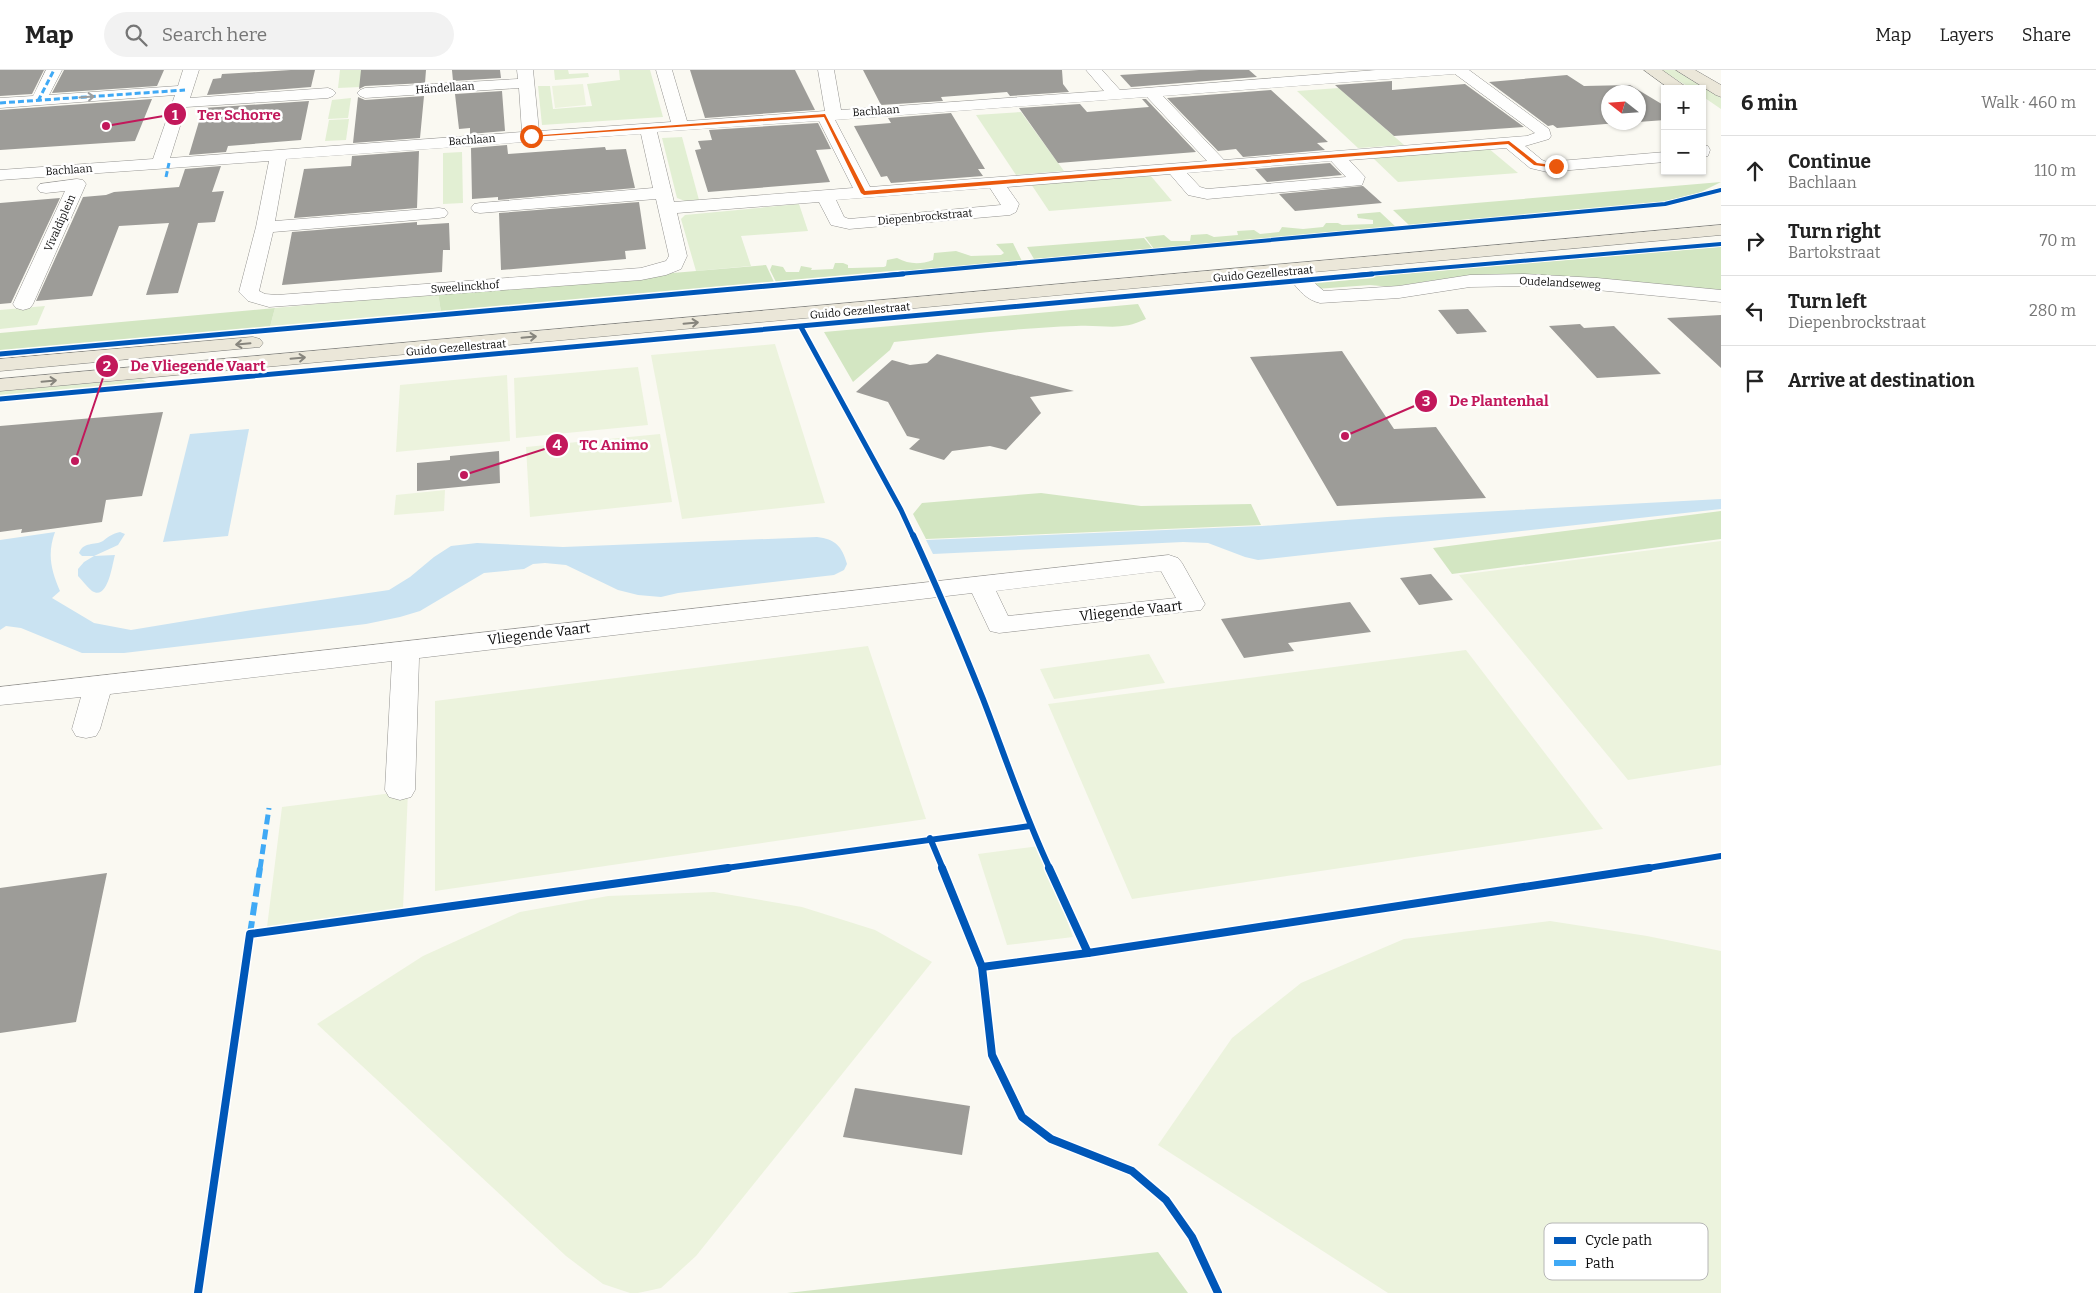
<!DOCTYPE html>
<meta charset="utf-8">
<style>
body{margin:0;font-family:Bitter,serif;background:#f2f2f2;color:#222}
.controls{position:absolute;right:15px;top:15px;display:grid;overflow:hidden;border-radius:0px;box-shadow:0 1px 4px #0004}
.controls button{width:45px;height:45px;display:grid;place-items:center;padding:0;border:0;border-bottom:1px solid #e0e0e0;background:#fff;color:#222;font:25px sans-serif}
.compass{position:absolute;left:1601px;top:15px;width:45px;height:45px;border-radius:50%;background:#fff;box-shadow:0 1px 4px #0004;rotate:287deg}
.stop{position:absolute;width:15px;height:15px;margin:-11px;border:4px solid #ea580c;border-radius:50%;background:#fff}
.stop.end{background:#ea580c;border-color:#fff;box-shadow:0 1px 5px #0008}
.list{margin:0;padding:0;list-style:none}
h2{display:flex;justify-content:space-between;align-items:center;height:65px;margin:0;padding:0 20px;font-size:21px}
h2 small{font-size:16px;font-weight:400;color:#767676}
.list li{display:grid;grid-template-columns:32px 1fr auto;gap:15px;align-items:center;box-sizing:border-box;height:70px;padding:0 20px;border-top:1px solid #e0e0e0}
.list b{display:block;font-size:19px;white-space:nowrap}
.list p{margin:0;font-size:16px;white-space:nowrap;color:#767676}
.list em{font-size:16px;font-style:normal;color:#767676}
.icon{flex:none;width:28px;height:28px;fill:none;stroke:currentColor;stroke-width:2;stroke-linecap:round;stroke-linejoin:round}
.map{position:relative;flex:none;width:1721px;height:1223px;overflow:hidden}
header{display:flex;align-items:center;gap:30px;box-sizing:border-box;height:70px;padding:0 25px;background:#fff;border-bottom:1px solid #e0e0e0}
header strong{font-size:24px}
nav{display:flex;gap:28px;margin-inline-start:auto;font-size:18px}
.search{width:350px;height:45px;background:#f2f2f2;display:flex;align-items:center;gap:12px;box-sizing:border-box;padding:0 18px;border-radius:28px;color:#767676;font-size:19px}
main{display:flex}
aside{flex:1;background:#fff}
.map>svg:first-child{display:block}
.green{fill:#e2efd3}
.forest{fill:#d3e6c2}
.pitch{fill:#ecf3dd}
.water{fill:#cae3f2}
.building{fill:#9d9c98}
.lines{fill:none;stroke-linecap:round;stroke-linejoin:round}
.minor-casing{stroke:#949390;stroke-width:1}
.major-casing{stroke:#81817d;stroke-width:1}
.minor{fill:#fefefd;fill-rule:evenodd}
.major{fill:#ebe7d9;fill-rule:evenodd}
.quiet-far2{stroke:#3fa9f5;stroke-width:3;stroke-dasharray:6 3;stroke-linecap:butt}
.quiet-far1{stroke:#3fa9f5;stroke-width:5;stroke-dasharray:10 5;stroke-linecap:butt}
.quiet{stroke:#3fa9f5;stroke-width:6;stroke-dasharray:13 6;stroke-linecap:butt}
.cycleway-far3-casing{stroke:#fff;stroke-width:5.5}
.cycleway-far2-casing{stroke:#fff;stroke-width:8}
.cycleway-far1-casing{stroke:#fff;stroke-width:9}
.cycleway-casing{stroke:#fff;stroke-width:11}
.cycleway-far3{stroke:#0057b8;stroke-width:4}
.cycleway-far2{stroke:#0057b8;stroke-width:5}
.cycleway-far1{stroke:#0057b8;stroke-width:6}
.cycleway{stroke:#0057b8;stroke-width:8}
.oneway{stroke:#9e9e9d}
.oneway2{stroke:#87857d}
.route{fill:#ea580c}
.labels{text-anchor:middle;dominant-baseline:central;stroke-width:5;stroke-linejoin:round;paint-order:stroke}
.far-street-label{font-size:11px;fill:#0d0d0d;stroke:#fff}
.street-label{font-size:14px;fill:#0d0d0d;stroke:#fff}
.key{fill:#fff;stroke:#b6b6b6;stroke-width:1}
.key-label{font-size:14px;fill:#0d0d0d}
.leader{fill:none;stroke:#c2185b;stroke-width:2}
.callout-dot{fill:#c2185b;stroke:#fff;stroke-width:2}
.mark-label{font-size:15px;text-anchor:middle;font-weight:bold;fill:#fff}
.callout-label{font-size:15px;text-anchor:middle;font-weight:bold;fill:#c2185b;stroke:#fff;stroke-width:5;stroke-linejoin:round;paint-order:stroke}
</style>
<header>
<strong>Map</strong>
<div class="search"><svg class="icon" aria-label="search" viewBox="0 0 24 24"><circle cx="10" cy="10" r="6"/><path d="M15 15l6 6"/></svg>Search here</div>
<nav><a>Map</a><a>Layers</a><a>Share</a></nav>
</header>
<main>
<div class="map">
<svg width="1721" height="1223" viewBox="0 0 1721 1223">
<rect width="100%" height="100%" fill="#faf9f2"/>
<!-- green -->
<g class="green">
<polygon points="340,0 362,0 360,17 338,18"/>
<polygon points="554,0 568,0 569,4 588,3 589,7 555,10"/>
<polygon points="619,0 650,0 663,47 542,55 538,16 550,16 553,39 592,36 587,14 620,10"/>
<polygon points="1661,0 1675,0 1721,28 1721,39 1702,26 1702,19 1692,19"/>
<polygon points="1339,18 1404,75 1358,78 1297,21"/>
<polygon points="351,28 348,48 328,49 332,30"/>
<polygon points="1021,42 1064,101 1016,105 976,45"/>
<polygon points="349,49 346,70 325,71 329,50"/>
<polygon points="682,67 699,130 685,131 677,128 662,68"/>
<polygon points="1488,78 1518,103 1398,112 1371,86"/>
<polygon points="462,82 463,133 443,134 443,83"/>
<polygon points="1150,105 1172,131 1049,141 1031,114"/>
<polygon points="799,134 808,161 741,166 751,196 696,201 681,149 685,145"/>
<polygon points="438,223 441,242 270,257 275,238"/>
<polygon points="45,236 37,255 0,259 0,240"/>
<polygon points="141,309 147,312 0,327 0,321"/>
</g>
<!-- forest -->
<g class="forest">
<polygon points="1721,112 1699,123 1662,132 1410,156 1393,140"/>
<polygon points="1380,142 1397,158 1154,179 1145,167 1164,165 1171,171 1190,171 1191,165 1207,164 1214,167 1238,165 1237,161 1254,160 1260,164 1279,162 1282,157 1303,159 1323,157 1326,153 1338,153 1342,155 1373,154 1373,150 1358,148 1357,144"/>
<polygon points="1144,168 1153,179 1034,189 1027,177"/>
<path d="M1013,173L1022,191L776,212L770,200L772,195L783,197L786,202H799L801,196L812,198L811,200L833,199L835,193H843L848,195V198H852L884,197L886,196L887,190L897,188C909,194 919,195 933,190L934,183L956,181L971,186L1001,185L1004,183L996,174Z"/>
<polygon points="1721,177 1721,220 1463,206 1391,217 1370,215 1316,219 1310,212"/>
<polygon points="766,195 774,212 441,242 438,223"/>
<path d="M1138,234L1146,249C1119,262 1103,254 1076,256C1015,258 954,266 894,272L890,280L853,312L824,262Z"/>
<polygon points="275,238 270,257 0,281 0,263"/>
<polygon points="1041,423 1141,436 1251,434 1261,455 926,469 913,444 922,433"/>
<polygon points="1721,441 1721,469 1452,504 1433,478"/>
<polygon points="1158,1182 1188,1223 787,1223"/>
</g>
<!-- pitch -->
<g class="pitch">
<polygon points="583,14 586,35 555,38 552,16"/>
<polygon points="775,274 825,433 682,449 651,285"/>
<polygon points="638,297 648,355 516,368 514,308"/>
<polygon points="507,305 510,371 396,382 400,315"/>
<polygon points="660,364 672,432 530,447 526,377"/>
<polygon points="445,420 444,441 394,445 396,425"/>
<polygon points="1721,471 1721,695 1628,710 1459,505"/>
<polygon points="868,576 926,749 435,821 435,631"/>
<polygon points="1466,580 1603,759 1132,829 1048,634"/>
<polygon points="1149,584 1165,613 1054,629 1040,599"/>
<polygon points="408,721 403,839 267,857 282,737"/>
<polygon points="1040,776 1073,867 1007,875 978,784"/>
<polygon points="714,822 802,837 875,860 932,892 696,1186 661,1218 638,1223 630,1223 603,1214 566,1186 317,954 423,886 520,842 608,826"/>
<polygon points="1550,851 1647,866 1721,881 1721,1223 1388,1223 1158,1075 1232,968 1301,913 1404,869"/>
</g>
<!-- water -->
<g class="water">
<polygon points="249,359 228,466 163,472 190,364"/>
<polygon points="1721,429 1721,439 1258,490 1245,487 1208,473 1183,472 933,484 926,470 1262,456 1387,447"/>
<path d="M55,462C47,484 51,500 60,521L52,528L94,553L131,560L252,540L389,520L410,507L434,487L451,476L477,473L563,477L817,467C835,469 842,476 847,494L844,500L834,505L678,523L661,527L638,525L618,520L566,495L545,493L533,494L524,499L484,503L420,541L400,547L366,554L124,583H82L21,558L6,556L0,560V470Z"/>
<path d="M120,462L125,464L118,475L94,486L115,485C112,495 108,531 92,521C87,517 82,510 78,506V499L84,492L94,486H82L79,483C84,471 94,476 103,471C109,466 112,464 120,462Z"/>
</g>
<!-- building -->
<g class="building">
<polygon points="0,0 44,0 32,24 0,26"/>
<polygon points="64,0 164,0 157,16 52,23"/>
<polygon points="291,0 315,0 311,17 207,25 213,9 221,8 222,4"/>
<polygon points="361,0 426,0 425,13 365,16 359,19"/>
<polygon points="452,0 500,0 501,8 453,11"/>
<polygon points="690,0 795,0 815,40 705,48"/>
<polygon points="863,0 1062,0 1063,14 1069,22 1010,26 1007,22 941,27 943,31 881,35"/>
<polygon points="1199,0 1249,0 1257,7 1131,17 1120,5"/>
<polygon points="1567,5 1584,16 1630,15 1665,36 1665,50 1638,52 1638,22 1608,22 1608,52 1630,52 1557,58 1553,55 1548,56 1489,12"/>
<polygon points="1392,11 1392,20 1465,14 1524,57 1394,66 1335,15"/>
<polygon points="1271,20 1328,72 1317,73 1325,80 1243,87 1236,79 1218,81 1167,28"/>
<polygon points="502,21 505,61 470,64 470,58 459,59 455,24"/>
<polygon points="424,26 420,68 353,73 358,27 365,30"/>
<polygon points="152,29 135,71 0,80 0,40"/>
<polygon points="1142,29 1146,29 1196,82 1058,93 1019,38 1080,34 1087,42 1149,37"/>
<polygon points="309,31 301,70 228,76 226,82 189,85 203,38"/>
<polygon points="951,43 985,99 978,99 983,106 891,113 887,106 881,107 854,56 891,53 888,48"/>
<polygon points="818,53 831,79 816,80 830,112 708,122 695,80 701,79 698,71 712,70 709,60"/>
<polygon points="507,75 508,84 605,77 606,80 626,79 635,118 498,130 498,127 472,129 471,78"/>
<polygon points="419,81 417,138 294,148 304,99 351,96 352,86"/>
<polygon points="1330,93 1342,105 1267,112 1255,99"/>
<polygon points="221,96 212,122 224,121 215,152 198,153 178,223 146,225 169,153 119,156 92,226 36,231 83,127 106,125 114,122 179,117 185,99"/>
<polygon points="1363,116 1382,133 1295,141 1279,124"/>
<polygon points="60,128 11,233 0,234 0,133"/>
<polygon points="639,132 646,179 625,181 626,189 501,200 499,143"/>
<polygon points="417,152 417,155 449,153 450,180 443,180 442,202 282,215 292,162"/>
<polygon points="1468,239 1487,262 1457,264 1438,240"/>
<polygon points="1721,245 1721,298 1667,248"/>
<polygon points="1580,254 1584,258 1614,256 1661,304 1597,308 1549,256"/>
<polygon points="1342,281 1394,359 1436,357 1486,428 1337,436 1250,287"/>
<polygon points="937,284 1074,321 1030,327 1041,343 1006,380 990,376 952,381 944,390 909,379 920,369 907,366 888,332 856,322 892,290 910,295 927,293"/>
<polygon points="163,342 142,426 106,430 102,452 21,463 22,459 0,462 0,356"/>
<polygon points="499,381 500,413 417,421 417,393 450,390 450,386"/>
<polygon points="1431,504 1453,530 1419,535 1400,508"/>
<polygon points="1350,532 1371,562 1288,573 1294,581 1244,588 1221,549"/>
<polygon points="107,803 76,952 0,963 0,818"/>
<polygon points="855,1018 970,1036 962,1085 843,1067"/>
</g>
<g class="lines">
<!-- minor casing -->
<g class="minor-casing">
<g id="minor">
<path d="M46,0H62L49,25L178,16L183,0H199L190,28L328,18L333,20L336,23L333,26L328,28L186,37L170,88L522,62L519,18L365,28L360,26L357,23L360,20L365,18L518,9L517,0H533L539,61L671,52L656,0H672L687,51L825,41L818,0H834L841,40L1104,21L1086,0H1102L1120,20L1376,0H1469L1549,59L1551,66L1549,69L1525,76L1542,90L1547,92L1665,82V92L1547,102L1530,98L1506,78L1349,90L1365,107L1362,115L1207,129L1188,125L1170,104L1007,117L1019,134L1016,142L1010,145L849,159L831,155L819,132L677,143L687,186L681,199L666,205L641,210L269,237L248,231L239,222L256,157L269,91L0,110V100L153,89L175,25L0,38V28L33,26ZM1455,4L1535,63L1527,66L1224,90L1163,26ZM1147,27L1207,91L870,117L835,50ZM819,51L853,118L674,132L657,62ZM641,64L653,118L480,133L474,134L471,138L474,142L480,143L656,129L669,186L666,191L641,198L277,225L265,224L259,221L273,162L439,148L445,147L448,143L445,139L439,138L275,151L286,89ZM1331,91L1346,107L1207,119L1200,117L1187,103ZM990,118L1001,135L849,149L844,147L836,130Z"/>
<polygon points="1702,75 1708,76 1710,80 1708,86 1702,87"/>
<polygon points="77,109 83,110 86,114 33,234 30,238 23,240 16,238 13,234 65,121 46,123 40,122 37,118 40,114"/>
<path d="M1301,204C1310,207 1316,215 1324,221L1399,216L1470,205L1524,204L1597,208L1721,220V232L1597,220L1524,216L1470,217L1399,228L1320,233C1307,230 1299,221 1291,210L1294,206Z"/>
<path d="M1169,485L1178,488L1182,493L1205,534L1201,540L999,563L990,561L972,523L419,588L415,720L411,727L400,730L389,727L385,720L392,591L110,624L100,659L96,666L86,668L76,666L72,659L81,627L0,635V617ZM1161,501L1176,528L1008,546L996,521Z"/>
</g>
</g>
<!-- major casing -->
<g class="major-casing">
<g id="major">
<polygon points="1644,0 1662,0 1689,19 1670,19"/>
<polygon points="1676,0 1695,0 1721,15 1721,27 1716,25"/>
<polygon points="1721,155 1721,165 0,321 0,309"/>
<polygon points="253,267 260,269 263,273 260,277 0,301 0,289"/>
</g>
</g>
<!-- minor -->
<use href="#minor" class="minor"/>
<!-- major -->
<use href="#major" class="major"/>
<!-- quiet-far2 -->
<g class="quiet-far2">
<polyline points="38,31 54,0"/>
<polyline points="0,33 185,20"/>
<polyline points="166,107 169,93"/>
</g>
<!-- quiet-far1 -->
<polyline class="quiet-far1" points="260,799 269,738"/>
<!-- quiet -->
<polyline class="quiet" points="250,864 260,798"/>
<!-- cycleway-far3 casing -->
<g class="cycleway-far3-casing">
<g id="cycleway-far3">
<polyline points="888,205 1665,134 1721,120"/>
<polyline points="1357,205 1721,174"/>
</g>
</g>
<!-- cycleway-far2 casing -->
<g class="cycleway-far2-casing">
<g id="cycleway-far2">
<polyline points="801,257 901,440 913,466"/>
<polyline points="0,284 903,204"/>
<polyline points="0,329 1372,204"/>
</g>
</g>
<!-- cycleway-far1 casing -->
<g class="cycleway-far1-casing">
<g id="cycleway-far1">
<path d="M913,465C938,519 961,574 983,629C1005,686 1024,744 1050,799"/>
<polyline points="930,768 943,799"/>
<polyline points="719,799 1030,756"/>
<polyline points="1642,799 1721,786"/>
</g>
</g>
<!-- cycleway casing -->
<g class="cycleway-casing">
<g id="cycleway">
<polyline points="942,798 982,897"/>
<polyline points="1049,798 1088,883 1649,798"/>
<polyline points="1088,883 982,897 992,985 1022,1047 1051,1069 1132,1101 1166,1130 1192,1167 1218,1223"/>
<polyline points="198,1223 250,864 728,798"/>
</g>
</g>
<!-- cycleway-far3 -->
<use href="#cycleway-far3" class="cycleway-far3"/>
<!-- cycleway-far2 -->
<use href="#cycleway-far2" class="cycleway-far2"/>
<!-- cycleway-far1 -->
<use href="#cycleway-far1" class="cycleway-far1"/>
<!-- cycleway -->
<use href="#cycleway" class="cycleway"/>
</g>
<!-- one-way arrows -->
<defs><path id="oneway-shaft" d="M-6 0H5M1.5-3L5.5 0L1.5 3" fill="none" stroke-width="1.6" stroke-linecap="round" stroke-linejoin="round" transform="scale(1.25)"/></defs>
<use class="oneway" href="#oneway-shaft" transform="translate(87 27) rotate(-4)"/>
<g class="oneway2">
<use href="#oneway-shaft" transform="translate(691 253) rotate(-5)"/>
<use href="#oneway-shaft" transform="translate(529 267) rotate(-5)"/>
<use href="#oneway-shaft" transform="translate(243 274) rotate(175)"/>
<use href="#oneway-shaft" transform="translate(298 288) rotate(-5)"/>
<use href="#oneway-shaft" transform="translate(49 311) rotate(-5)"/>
</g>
<!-- route -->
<polygon class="route" points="825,44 865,121 1509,71 1537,93 1559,96 1556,98 1534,95 1508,74 864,125 861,123 824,47 531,67 529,66"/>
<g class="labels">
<!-- far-street labels -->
<g class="far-street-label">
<text transform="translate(445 18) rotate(-4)">Händellaan</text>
<text transform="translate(876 41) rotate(-4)">Bachlaan</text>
<text transform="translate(472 70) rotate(-4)">Bachlaan</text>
<text transform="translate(69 100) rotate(-4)">Bachlaan</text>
<text transform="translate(925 147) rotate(-5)">Diepenbrockstraat</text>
<text transform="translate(60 153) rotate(-66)">Vivaldiplein</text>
<text transform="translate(1263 204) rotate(-5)">Guido Gezellestraat</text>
<text transform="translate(1560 213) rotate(3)">Oudelandseweg</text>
<text transform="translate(465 217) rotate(-4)">Sweelinckhof</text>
<text transform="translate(860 241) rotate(-5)">Guido Gezellestraat</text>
<text transform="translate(456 278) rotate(-5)">Guido Gezellestraat</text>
</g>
<!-- street labels -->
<g class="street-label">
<text transform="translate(1131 541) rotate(-6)">Vliegende Vaart</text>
<text transform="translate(539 564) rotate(-7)">Vliegende Vaart</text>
</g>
</g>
<!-- legend -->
<rect x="1544" y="1153" width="164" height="57" rx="8" class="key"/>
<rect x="1554" y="1167" width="22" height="7" fill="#0057b8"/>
<rect x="1554" y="1190" width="22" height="6" fill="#3fa9f5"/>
<g class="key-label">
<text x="1585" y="1175">Cycle path</text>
<text x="1585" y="1198">Path</text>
</g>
<!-- callouts -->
<path class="leader" d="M106 56L175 44M75 391L107 296M1345 366L1426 331M464 405L557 375"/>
<g class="callout-dot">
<circle cx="106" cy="56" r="5"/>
<circle cx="75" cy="391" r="5"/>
<circle cx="1345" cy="366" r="5"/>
<circle cx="464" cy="405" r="5"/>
<circle cx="175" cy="44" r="12"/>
<circle cx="107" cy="296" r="12"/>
<circle cx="1426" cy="331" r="12"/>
<circle cx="557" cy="375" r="12"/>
</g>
<g class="mark-label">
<text x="175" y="50">1</text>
<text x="107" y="301">2</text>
<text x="1426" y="336">3</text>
<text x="557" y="380">4</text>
</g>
<g class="callout-label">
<text x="239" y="50">Ter Schorre</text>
<text x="198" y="301">De Vliegende Vaart</text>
<text x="1499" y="336">De Plantenhal</text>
<text x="614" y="380">TC Animo</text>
</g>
</svg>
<div class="controls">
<button>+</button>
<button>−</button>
</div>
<svg class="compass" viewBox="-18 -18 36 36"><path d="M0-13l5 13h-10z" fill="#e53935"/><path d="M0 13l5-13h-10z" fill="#767676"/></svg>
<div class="stop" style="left:531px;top:66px"></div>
<div class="stop end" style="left:1556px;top:96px"></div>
</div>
<aside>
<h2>6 min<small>Walk · 460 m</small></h2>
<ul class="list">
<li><svg class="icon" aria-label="ahead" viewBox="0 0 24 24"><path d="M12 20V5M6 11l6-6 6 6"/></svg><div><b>Continue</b><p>Bachlaan</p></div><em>110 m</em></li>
<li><svg class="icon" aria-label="right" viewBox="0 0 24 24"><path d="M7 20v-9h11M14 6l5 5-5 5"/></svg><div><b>Turn right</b><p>Bartokstraat</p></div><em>70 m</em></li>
<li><svg class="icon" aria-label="left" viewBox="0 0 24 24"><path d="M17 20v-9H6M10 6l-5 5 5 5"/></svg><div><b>Turn left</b><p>Diepenbrockstraat</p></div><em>280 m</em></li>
<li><svg class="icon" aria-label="arrive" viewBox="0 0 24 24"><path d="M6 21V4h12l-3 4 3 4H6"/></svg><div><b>Arrive at destination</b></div></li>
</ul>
</aside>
</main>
